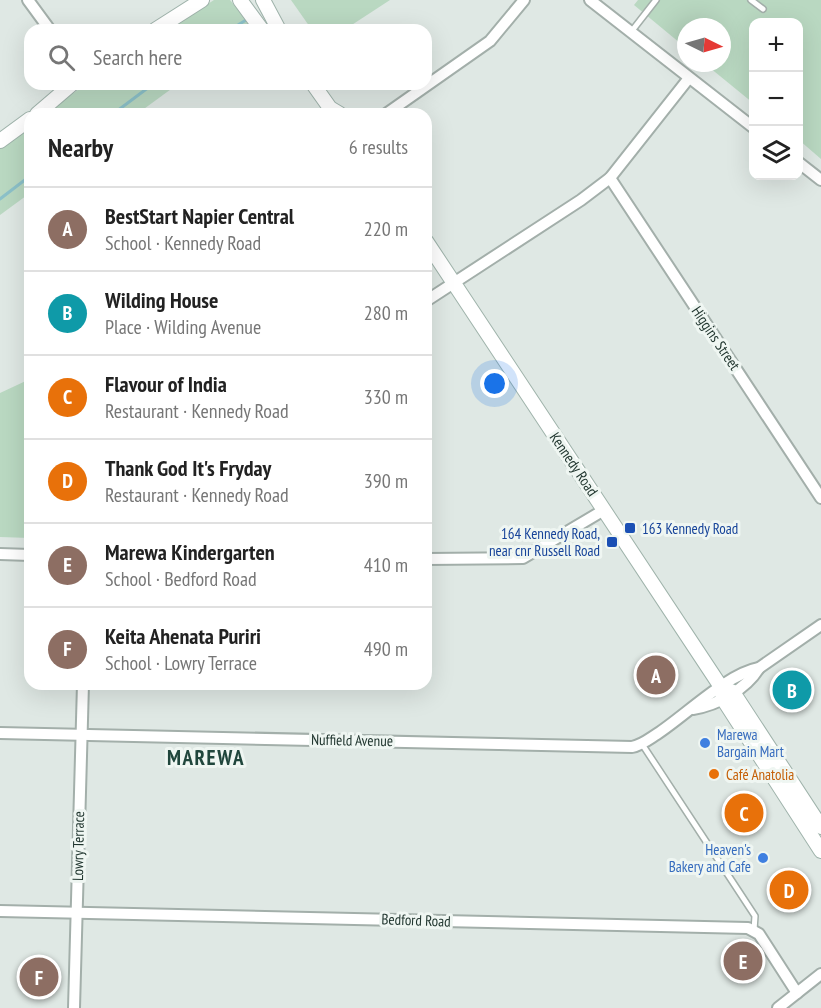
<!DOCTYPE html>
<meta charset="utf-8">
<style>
body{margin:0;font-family:"PT Sans Narrow",sans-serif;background:#f2f2f2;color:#222}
.controls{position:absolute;right:18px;top:18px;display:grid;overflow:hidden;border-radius:12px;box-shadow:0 6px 24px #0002}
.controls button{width:54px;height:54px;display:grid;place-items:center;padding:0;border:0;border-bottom:2px solid #e0e0e0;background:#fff;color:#222;font:30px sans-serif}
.compass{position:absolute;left:677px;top:18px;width:54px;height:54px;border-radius:50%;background:#fff;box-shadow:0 6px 24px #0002;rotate:95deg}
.you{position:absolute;left:495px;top:384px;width:21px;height:21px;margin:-15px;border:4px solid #fff;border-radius:50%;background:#1a73e8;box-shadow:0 0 0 9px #1a73e833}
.badge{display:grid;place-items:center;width:39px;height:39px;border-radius:50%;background:#0f766e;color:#fff;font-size:20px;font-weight:700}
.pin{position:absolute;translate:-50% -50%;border:3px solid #fff;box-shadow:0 2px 6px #0006}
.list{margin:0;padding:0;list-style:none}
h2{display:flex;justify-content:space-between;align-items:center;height:78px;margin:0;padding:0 24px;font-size:26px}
h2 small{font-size:20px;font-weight:400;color:#767676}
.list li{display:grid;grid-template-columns:39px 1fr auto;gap:18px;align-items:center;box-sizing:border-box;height:84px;padding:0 24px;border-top:2px solid #e0e0e0}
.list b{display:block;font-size:22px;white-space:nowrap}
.list p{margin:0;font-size:20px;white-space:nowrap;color:#767676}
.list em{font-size:20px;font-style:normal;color:#767676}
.icon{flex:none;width:33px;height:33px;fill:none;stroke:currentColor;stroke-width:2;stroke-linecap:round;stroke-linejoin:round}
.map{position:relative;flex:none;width:821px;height:1008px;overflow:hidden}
.search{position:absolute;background:#fff;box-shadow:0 6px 24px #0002;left:24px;top:24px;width:408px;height:66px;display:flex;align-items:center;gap:15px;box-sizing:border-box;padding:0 21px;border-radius:18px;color:#767676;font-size:22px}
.panel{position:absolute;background:#fff;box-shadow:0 6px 24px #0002;left:24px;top:108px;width:408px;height:582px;border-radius:18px}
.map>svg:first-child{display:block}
.green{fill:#b9d8c1}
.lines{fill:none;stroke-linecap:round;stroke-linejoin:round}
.stream{stroke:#8cc1c9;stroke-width:3}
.lane-casing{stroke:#a3afaa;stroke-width:8}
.street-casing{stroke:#a3afaa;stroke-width:14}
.secondary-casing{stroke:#9fb3ab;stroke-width:16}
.lane{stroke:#fff;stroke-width:5}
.street{stroke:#fff;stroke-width:10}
.secondary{stroke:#fff;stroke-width:14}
.transit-dot{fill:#1a4fb4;stroke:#eff6f2;stroke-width:2}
.shop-dot{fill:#3f7fe0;stroke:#eff6f2;stroke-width:2}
.food-dot{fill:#e8710a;stroke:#eff6f2;stroke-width:2}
.labels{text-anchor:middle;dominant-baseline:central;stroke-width:6;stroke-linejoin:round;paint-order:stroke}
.street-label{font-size:15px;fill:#223730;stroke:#eff6f2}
.transit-label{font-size:15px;fill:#164399;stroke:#eff6f2;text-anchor:start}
.shop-label{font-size:15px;fill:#366cbe;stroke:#eff6f2;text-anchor:start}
.food-label{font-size:15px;fill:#c56008;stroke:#eff6f2;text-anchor:start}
.district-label{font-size:21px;font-weight:bold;letter-spacing:1.5px;fill:#20463c;stroke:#eff6f2}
</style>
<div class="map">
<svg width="821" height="1008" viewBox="0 0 821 1008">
<rect width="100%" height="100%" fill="#dfe8e4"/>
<!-- green -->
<g class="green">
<polygon points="214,0 230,0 253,28 168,30"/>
<polygon points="291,0 390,0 344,30 312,30"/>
<polygon points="638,0 821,0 821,159 799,140 798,22 754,22 753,103 704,63 722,63 722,27 686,27 686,48 634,5"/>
<polygon points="86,84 178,84 137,114 45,114"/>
<polygon points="30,125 30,193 0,215 0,147"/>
<polygon points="30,379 30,538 0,537 0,393"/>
</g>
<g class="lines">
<!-- stream -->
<g class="stream">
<polyline points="230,30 246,20"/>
<polyline points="113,114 153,84"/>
<polyline points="0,199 30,176"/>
</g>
<!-- lane casing -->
<g class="lane-casing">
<g id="lane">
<polyline points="751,0 763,9"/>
<polyline points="631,32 656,0"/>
<polyline points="642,744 755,916 754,930"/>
</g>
</g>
<!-- street casing -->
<g class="street-casing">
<g id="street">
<polyline points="28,0 50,30"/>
<polyline points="590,0 754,128"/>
<polyline points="386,114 490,41 524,0"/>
<polyline points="798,162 821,180"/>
<polyline points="610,178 821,498"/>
<polyline points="426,301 581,200 610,178 689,78"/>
<polyline points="0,554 30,555"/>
<polyline points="426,559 523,558 604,510"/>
<path d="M693,709C718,705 746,689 759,668"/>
<path d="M0,733L632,747C642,745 649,739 657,734C686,715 727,674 759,668L821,625"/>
<polyline points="0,911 748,928 759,934 797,993"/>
<polyline points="74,1008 83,684"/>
<polyline points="778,1008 821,974"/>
</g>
</g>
<!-- secondary casing -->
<g class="secondary-casing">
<g id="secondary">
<polyline points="240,0 262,30"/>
<polyline points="263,0 279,30"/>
<polyline points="155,30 202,0"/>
<polyline points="313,84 330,108 340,114"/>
<polyline points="37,114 72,84"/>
<polyline points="0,141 30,119"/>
<polyline points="426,241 721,687 723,699 821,851"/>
<polyline points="721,687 733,692 821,827"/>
</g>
</g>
<!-- lane -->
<use href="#lane" class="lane"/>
<!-- street -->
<use href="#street" class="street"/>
<!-- secondary -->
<use href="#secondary" class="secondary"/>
</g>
<!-- markers -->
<g class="transit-dot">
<rect x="624" y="522" width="12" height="12" rx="3"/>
<rect x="606" y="536" width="12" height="12" rx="3"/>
</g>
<g class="shop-dot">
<circle cx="705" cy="743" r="6"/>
<circle cx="763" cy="858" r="6"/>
</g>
<circle class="food-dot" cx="714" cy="774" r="6"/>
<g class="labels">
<!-- street labels -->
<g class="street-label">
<text transform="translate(716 338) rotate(56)">Higgins Street</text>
<text transform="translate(574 464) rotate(56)">Kennedy Road</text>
<text transform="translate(352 740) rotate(1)">Nuffield Avenue</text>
<text transform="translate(78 846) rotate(-89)">Lowry Terrace</text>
<text transform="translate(416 920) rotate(2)">Bedford Road</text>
</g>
<!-- transit labels -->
<g class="transit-label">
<text x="642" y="528">163 Kennedy Road</text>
<text x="600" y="533" text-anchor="end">164 Kennedy Road,<tspan x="600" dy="17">near cnr Russell Road</tspan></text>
</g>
<!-- shop labels -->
<g class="shop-label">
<text x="717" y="734">Marewa<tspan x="717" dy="17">Bargain Mart</tspan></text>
<text x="751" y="849" text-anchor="end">Heaven's<tspan x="751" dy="17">Bakery and Cafe</tspan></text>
</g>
<!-- food labels -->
<g class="food-label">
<text x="726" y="774">Café Anatolia</text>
</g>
<!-- district labels -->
<g class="district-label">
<text x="206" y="757">MAREWA</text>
</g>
</g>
</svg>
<div class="controls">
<button>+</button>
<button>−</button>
<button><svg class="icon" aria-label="layers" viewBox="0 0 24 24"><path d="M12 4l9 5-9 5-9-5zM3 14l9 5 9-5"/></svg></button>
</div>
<svg class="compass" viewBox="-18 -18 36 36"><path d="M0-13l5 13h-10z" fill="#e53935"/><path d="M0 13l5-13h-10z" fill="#767676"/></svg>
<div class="you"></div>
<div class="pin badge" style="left:656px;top:675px;background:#8d6e63">A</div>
<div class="pin badge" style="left:792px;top:690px;background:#0f9aa8">B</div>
<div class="pin badge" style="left:744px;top:813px;background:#e8710a">C</div>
<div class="pin badge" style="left:789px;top:890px;background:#e8710a">D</div>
<div class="pin badge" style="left:743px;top:961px;background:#8d6e63">E</div>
<div class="pin badge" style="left:39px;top:977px;background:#8d6e63">F</div>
<div class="search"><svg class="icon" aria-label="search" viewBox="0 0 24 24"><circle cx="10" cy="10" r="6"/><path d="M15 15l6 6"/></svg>Search here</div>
<section class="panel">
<h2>Nearby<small>6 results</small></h2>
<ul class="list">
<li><span class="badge" style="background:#8d6e63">A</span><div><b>BestStart Napier Central</b><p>School · Kennedy Road</p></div><em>220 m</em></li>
<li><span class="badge" style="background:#0f9aa8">B</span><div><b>Wilding House</b><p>Place · Wilding Avenue</p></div><em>280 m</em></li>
<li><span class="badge" style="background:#e8710a">C</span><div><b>Flavour of India</b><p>Restaurant · Kennedy Road</p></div><em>330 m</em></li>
<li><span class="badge" style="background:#e8710a">D</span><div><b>Thank God It's Fryday</b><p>Restaurant · Kennedy Road</p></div><em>390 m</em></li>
<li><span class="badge" style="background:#8d6e63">E</span><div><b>Marewa Kindergarten</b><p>School · Bedford Road</p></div><em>410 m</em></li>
<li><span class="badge" style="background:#8d6e63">F</span><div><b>Keita Ahenata Puriri</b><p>School · Lowry Terrace</p></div><em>490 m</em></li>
</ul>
</section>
</div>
